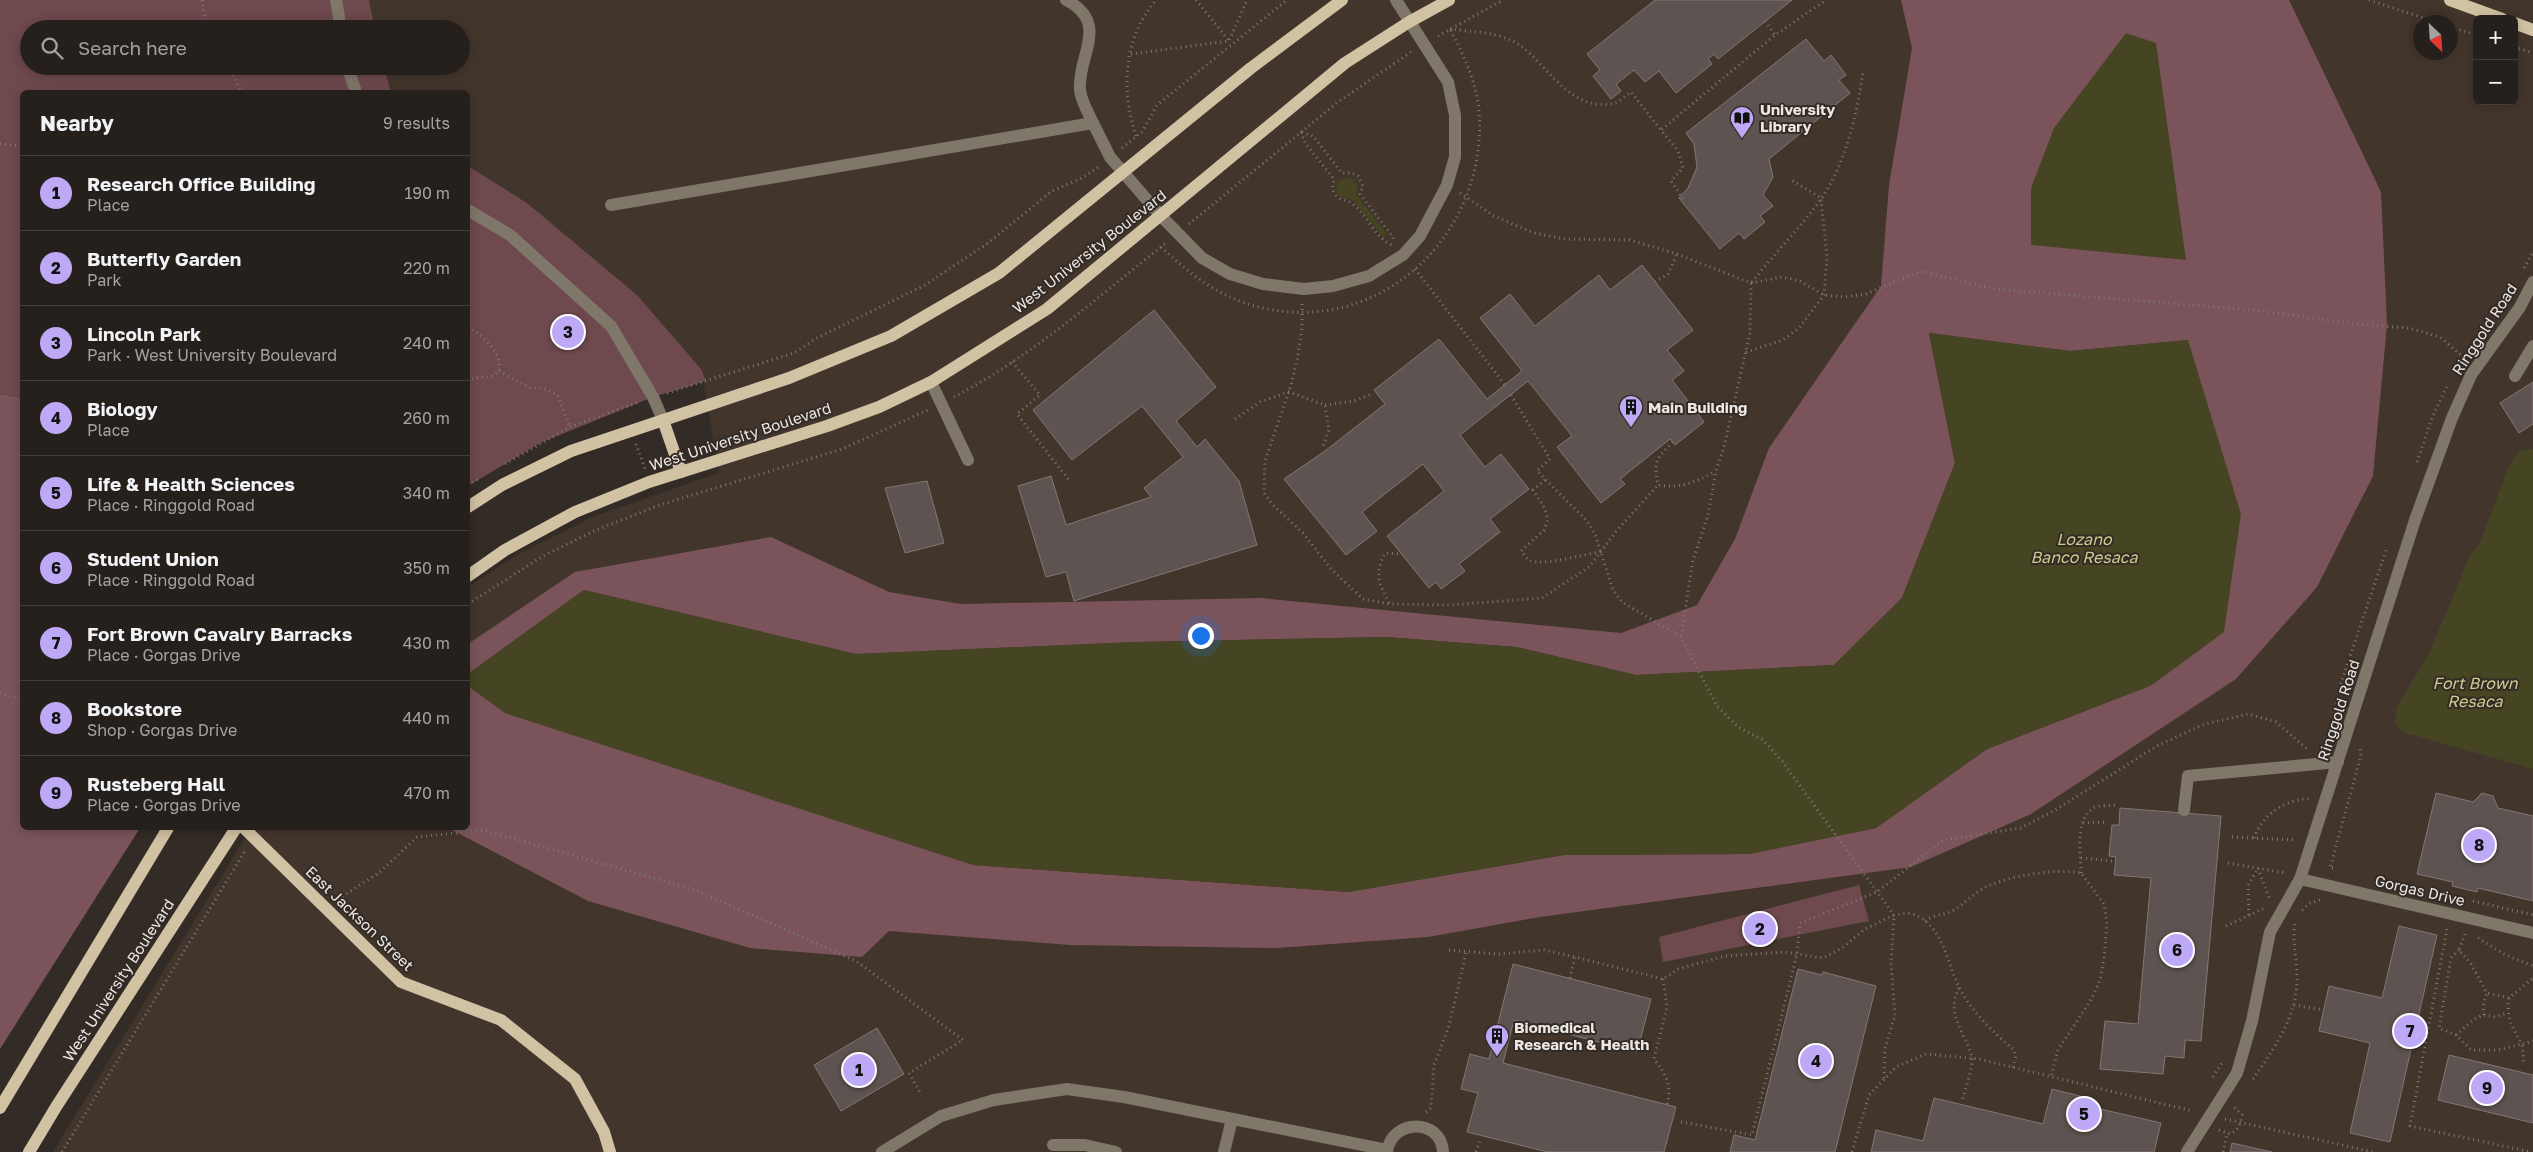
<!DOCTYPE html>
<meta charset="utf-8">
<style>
body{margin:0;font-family:"Golos Text",sans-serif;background:#2e2825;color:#f1f3f6}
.controls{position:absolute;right:15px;top:15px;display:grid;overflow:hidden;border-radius:8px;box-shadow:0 2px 12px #0003}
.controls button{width:45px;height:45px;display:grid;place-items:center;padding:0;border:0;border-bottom:1px solid #423e3b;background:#26201c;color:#f1f3f6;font:25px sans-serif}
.compass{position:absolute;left:2413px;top:15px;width:45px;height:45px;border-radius:50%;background:#26201c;box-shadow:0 2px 12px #0003;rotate:155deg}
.you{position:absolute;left:1200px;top:635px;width:18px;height:18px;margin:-12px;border:4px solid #fff;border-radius:50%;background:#1a73e8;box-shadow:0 0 0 8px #1a73e833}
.badge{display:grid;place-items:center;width:32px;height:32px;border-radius:50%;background:#bda9f5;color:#111;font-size:16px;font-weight:700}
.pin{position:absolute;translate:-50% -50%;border:2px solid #fff;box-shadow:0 1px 5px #0006}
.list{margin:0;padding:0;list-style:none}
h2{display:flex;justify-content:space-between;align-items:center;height:65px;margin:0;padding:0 20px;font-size:21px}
h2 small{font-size:16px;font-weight:400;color:#a4a3a3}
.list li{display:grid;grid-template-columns:32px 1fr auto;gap:15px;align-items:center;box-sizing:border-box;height:75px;padding:0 20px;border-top:1px solid #423e3b}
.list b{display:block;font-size:19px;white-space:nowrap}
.list p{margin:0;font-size:16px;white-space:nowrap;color:#a4a3a3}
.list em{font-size:16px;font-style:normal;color:#a4a3a3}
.icon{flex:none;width:28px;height:28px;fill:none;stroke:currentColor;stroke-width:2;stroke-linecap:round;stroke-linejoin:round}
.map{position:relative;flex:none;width:2533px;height:1152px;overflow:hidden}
.search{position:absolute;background:#26201c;box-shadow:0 2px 12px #0003;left:20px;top:20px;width:450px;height:55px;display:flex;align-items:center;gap:12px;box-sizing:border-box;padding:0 18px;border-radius:28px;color:#a4a3a3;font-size:19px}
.panel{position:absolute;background:#26201c;box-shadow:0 2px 12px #0003;left:20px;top:90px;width:450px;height:740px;border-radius:8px}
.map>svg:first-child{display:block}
.built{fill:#42352c;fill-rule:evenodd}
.green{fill:#6e494e}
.forest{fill:#7a545a}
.water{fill:#464523}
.building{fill:#5d5350;stroke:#837774}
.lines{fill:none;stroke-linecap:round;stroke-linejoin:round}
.path{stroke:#7f7873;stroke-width:3;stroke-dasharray:1 4;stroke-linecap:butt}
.minor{stroke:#7f7769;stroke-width:12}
.major{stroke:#d2c2a4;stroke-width:12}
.labels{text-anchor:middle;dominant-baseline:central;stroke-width:4;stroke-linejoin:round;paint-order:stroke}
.poi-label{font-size:15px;font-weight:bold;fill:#ede8e4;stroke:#332b25;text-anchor:start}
.street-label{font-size:15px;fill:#ede8e4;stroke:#332b25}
.water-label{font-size:16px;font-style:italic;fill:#cccb8d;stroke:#332b25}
</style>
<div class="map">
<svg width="2533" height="1152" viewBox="0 0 2533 1152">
<rect width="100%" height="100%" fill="#332b25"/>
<!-- built -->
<path class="built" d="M369,0H2533V1152H53L251,828H468V587L517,555L592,517L719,473L701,369L527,203L468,166V92H391L384,66H461V29H375ZM2477,19H2514V101H2477ZM2420,22H2450V52H2420Z"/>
<!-- green -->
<g class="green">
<polygon points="0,0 369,0 375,29 29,29 29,66 384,66 391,92 22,92 22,398 0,394"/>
<polygon points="468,166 527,203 637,295 701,369 706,381 653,397 540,443 468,486"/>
<polygon points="1859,885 1869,921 1663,962 1659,937"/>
</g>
<!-- forest -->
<g class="forest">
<polygon points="1901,0 2289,0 2381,192 2387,324 2373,476 2317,587 2236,679 2031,814 1911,867 1540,917 1428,937 1277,948 1070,945 889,931 862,957 750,948 588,901 448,828 468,828 468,686 506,713 974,865 1348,892 1564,855 1749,854 1876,828 1987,749 2152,685 2188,340 2070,351 1929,333 1955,463 1902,598 1834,665 1636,675 1516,647 1386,637 1137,642 856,654 584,590 468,674 468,644 575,572 771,537 889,592 961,604 1261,598 1621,633 1697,605 1735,539 1769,448 1881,286 1889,185 1912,48"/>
<polygon points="0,394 22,398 22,828 140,828 0,1049"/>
</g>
<!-- water -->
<g class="water">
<polygon points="2126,33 2156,43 2186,260 2031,245 2031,188 2054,128"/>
<polygon points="1350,177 1357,184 1356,194 1386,233 1386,236 1383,237 1351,198 1344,199 1337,193 1336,185 1340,180"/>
<polygon points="1929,333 2070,351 2188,340 2241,514 2224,632 2152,685 1987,749 1876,828 1749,854 1564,855 1348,892 973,865 505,713 468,686 468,674 584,590 856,654 1137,642 1386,637 1516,647 1636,675 1834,665 1902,598 1955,463"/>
<polygon points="2533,449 2533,769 2403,732 2395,724 2396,708 2428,656 2471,553 2480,543 2510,464 2520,451"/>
</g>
<!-- building -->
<g class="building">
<polygon points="1655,0 1792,0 1718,59 1714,54 1708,59 1712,64 1676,93 1659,71 1645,82 1634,70 1616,84 1621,91 1611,99 1593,76 1600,70 1587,54"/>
<polygon points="1806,39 1824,61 1831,55 1846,75 1839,80 1850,93 1769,159 1773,177 1763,195 1773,206 1760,216 1765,222 1744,239 1739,233 1720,249 1679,198 1688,188 1697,167 1694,144 1686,133"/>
<polygon points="1642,265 1693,330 1667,350 1684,371 1672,380 1704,422 1675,445 1670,439 1620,479 1625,484 1601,503 1557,447 1572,436 1528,381 1460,435 1485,467 1501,454 1529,489 1490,519 1500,532 1459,564 1465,571 1441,589 1436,582 1429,588 1387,536 1444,491 1423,464 1362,512 1377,531 1346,555 1284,479 1325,451 1385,404 1374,390 1439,339 1487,399 1522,371 1480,318 1510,294 1535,326 1599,275 1610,290"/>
<polygon points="1154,310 1216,387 1176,421 1197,447 1205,439 1239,481 1257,545 1074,601 1066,572 1046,577 1018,486 1051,476 1066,525 1151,497 1144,488 1183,457 1142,406 1072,460 1033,410"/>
<polygon points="2533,382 2533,424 2519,433 2500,403"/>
<polygon points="927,481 944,543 905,553 885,488"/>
<polygon points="2436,793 2473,802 2482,793 2493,796 2498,808 2533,816 2533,901 2478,888 2477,892 2452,886 2453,882 2417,874"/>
<polygon points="2120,808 2221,816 2201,1041 2185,1040 2184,1058 2165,1056 2163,1074 2100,1069 2105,1021 2138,1024 2151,878 2114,875 2116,857 2109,856 2112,825 2119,825"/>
<polygon points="2399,926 2437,935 2390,1142 2350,1133 2370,1043 2319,1031 2329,986 2382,998"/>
<polygon points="1513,964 1651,999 1637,1052 1514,1020 1503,1063 1676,1107 1664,1152 1548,1152 1467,1132 1478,1093 1461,1089 1470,1054 1489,1059"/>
<polygon points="1798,969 1822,975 1823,972 1876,986 1835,1152 1730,1152 1734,1135 1755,1140"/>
<polygon points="877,1028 904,1074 841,1111 814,1065"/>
<polygon points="2449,1055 2533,1075 2533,1123 2438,1100"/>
<polygon points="2052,1089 2084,1097 2083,1105 2161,1123 2154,1152 1871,1152 1876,1130 1923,1141 1934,1098 2043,1124"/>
<polygon points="2232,1143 2272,1152 2230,1152"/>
</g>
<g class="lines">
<!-- path -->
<g class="path">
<polyline points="202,0 207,29"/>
<polyline points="1196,0 1230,42"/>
<polyline points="2369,0 2436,22"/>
<polyline points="1765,21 1775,35"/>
<polyline points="2450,27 2477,35"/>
<path d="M1450,29C1473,32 1502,32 1521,46C1548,66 1572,114 1615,103C1620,102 1626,95 1631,92L1661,130"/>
<polyline points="1438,36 1503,0"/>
<polyline points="2514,47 2533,53"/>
<polyline points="1131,54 1229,41 1247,0"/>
<polyline points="228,66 242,92"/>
<path d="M1301,132L1305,143L1334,179C1333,185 1331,189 1335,194C1339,201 1346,199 1351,203C1368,214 1373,237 1392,245"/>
<polyline points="1302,132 1313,136 1342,173 1352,173 1358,176 1363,186 1360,194 1393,237 1393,242"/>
<path d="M1136,136C1121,91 1123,38 1156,0"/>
<polyline points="0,144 22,146"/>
<polyline points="1122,148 1142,132 1157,105 1287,0"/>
<polyline points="1460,193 1494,216 1534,233 1565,239 1629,240 1677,254 1751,283 1750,333 1724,447 1716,471 1708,515 1693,560 1681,637"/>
<polyline points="1683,199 1671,181 1683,168 1678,151 1661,130 1775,35 1826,0"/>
<polyline points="1189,224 1338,102 1411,52"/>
<path d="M1161,247C1186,270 1212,292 1245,303C1372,345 1489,239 1479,110C1476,81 1463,54 1450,29"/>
<polyline points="2524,268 2533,252"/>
<polyline points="1415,269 1505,385"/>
<polyline points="1655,282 1668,274 1677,254"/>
<path d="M1752,282C1774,254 1800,228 1821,199C1846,163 1857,114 1863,71"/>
<polyline points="1751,283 1782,277 1800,281 1824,295 1843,297 1866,294 1920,271 1994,289 2254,310 2357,324 2409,328 2440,337 2463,357"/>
<polyline points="1302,304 1302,329 1297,360 1291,385 1265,461 1264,493 1272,504 1303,533 1331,569 1363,599 1389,604 1450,605 1542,598 1589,567 1619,528 1658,485"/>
<path d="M468,327C484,337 501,350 499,371L493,376L468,379"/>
<polyline points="1746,352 1783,340 1799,328 1824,295 1827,257 1821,198 1790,179"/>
<polyline points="1012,362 1040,395 1017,414 1069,480"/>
<polyline points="499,371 530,388 547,389 558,396 570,427"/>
<polyline points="667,393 794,353 817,338 925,285 988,243 1052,191 1082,178 1100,166"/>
<path d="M1511,395L1550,459L1537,471L1587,521L1595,534L1613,590L1622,602L1681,637L1717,706L1738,727L1763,740L1782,761L1894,915C1899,915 1908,912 1913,914C1943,925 1947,963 1959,987C1971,1011 1993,1032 2013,1049L2016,1056L2013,1068"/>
<path d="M954,397C1032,356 1098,297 1167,242"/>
<polyline points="1325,405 1354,401 1372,394"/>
<polyline points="1235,419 1260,402 1289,392 1325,405 1329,430 1322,449"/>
<path d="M1673,442C1657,458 1653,461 1658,485C1682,489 1694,482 1715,472"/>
<polyline points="636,444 645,469"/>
<polyline points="2417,462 2432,418 2448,384"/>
<polyline points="505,464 570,427 639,402"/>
<path d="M1545,480L1533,490L1543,505L1548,519L1544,530L1521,551C1524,554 1526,558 1529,560C1541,567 1584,554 1601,552"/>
<polyline points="468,485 478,479"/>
<path d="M1389,603C1379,583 1374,575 1385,553L1402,554"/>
<polyline points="468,604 543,556 594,531 657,506 842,449 928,410"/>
<polyline points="0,693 22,700"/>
<polyline points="2332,723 2341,683 2386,550"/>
<polyline points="2083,823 2108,822"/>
<polyline points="2232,837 2296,840"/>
<path d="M2254,838C2262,815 2286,798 2311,799"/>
<polyline points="2081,858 2112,861"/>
<polyline points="2228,863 2286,873"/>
<polyline points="2333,868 2330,868 2361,755 2360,748"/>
<path d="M2081,873C2081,856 2074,820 2093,808C2098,805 2110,806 2116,805"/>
<polyline points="338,899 380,872 417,837 484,830 695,890 856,961 963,1040 909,1073 921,1094"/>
<polyline points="2473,901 2533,915"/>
<polyline points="2302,910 2310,903 2320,900"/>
<polyline points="2249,915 2248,886 2258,868 2269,898"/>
<path d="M1925,921C1936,913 1944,916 1954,910C1964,904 1972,895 1982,889C2005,876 2056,868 2081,873L2104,904L2107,922L2104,959L2100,980L2092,998L2058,1050L2051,1077"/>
<polyline points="2226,926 2265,908"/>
<polyline points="2447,929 2410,1126 2531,1152"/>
<polyline points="2465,934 2459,950 2471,964 2487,993 2509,998 2533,978"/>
<polyline points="2478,938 2504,954 2533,966"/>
<polyline points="1449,950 1498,954 1544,950 1575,957"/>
<polyline points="2459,950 2451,958 2439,1028 2456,1035 2471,1050 2498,1050 2522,1044 2524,1064"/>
<polyline points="1570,978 1575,957 1663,979 1678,969 1725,956 1783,952 1823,958 1842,948 1865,929 1894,915 1891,963 1895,1015 1885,1049 1884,1079"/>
<path d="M1663,979L1667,1007L1654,1059C1666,1075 1672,1084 1667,1105"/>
<path d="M1959,988C1945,1015 1965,1031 1972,1057C1974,1066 1964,1092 1962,1102"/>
<path d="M2509,998C2506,1018 2512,1027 2522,1044L2533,1041"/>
<polyline points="2294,1005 2323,1010"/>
<polyline points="2484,1015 2495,1017 2506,1013"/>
<polyline points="2456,1035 2474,1019 2484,1015 2483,1006 2487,993"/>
<polyline points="2213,1077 2223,1061"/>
<path d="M2253,1079C2273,1050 2297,1017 2297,980C2297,961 2292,941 2295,922"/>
<polyline points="1426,1112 1431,1108 1434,1065 1449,1026 1466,953"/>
<polyline points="2225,1119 2373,1152"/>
<polyline points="1681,1122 1752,1135 1797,954 1800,923 1877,892 1943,840 2021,828 2057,809 2157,746 2202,725 2248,714 2276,722 2307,749"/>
<path d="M2219,1130L2230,1134C2238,1130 2241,1125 2242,1115L2234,1107"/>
<polyline points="62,1152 245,851"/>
<polyline points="1476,1152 1481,1138"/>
<polyline points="1852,1152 1869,1095 1896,1067 1926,1054 1979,1059 2192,1111"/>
<polyline points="2223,1152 2227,1133"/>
</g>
<!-- minor -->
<g class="minor">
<polyline points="336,0 341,29"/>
<path d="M1066,0C1111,23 1077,56 1080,90C1081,101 1089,114 1093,123"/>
<polyline points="347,66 356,92"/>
<polyline points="611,205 1093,123 1110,157 1161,216 1202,258 1230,274 1263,284 1304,289 1333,286 1369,276 1403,255 1420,236 1447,185 1455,157 1455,115 1448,82 1396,0"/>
<polyline points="468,210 510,235 611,326 653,397 663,420"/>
<polyline points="2515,376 2533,346"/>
<polyline points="931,382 968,460"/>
<polyline points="2184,810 2188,776 2338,762"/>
<polyline points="2300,879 2533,933"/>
<polyline points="1053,1145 1085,1145 1116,1152"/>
<polyline points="882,1152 941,1116 994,1100 1067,1089 1124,1097 1387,1150"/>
<polyline points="1224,1152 1232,1119"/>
<path d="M1387,1152C1391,1119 1441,1117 1443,1152"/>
<polyline points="2187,1152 2237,1073 2252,1021 2270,932 2300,879 2415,520 2452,418 2471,375 2520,307 2533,282"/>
</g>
<!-- major -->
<g class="major">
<polyline points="2450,0 2502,19"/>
<polyline points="2514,23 2533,30"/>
<polyline points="663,420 681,472"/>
<polyline points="468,507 502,485 571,451 789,378 891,336 999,273 1251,68 1342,0"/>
<polyline points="468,576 505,550 575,512 649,482 827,426 879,407 931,382 1047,309 1345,63 1409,22 1449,0"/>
<polyline points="244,828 401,982 501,1020 575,1079 604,1132 610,1152"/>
<polyline points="0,1108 168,828"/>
<polyline points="29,1152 56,1107 236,828"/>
</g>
</g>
<!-- icons -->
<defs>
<g id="library-pin" transform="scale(1.25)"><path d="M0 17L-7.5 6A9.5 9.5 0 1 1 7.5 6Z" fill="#bda9f5" stroke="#332b25"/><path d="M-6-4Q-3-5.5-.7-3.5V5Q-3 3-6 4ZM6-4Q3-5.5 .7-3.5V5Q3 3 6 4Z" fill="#111"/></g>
<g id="building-pin" transform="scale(1.25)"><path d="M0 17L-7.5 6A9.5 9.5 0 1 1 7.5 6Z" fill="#bda9f5" stroke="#332b25"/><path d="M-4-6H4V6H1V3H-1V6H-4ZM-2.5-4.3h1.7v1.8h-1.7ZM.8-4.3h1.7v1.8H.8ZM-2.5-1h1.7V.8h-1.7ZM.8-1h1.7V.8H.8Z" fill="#111"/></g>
</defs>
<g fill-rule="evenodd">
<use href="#library-pin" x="1742" y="118"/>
<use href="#building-pin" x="1631" y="407"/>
<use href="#building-pin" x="1497" y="1036"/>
</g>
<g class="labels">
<!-- poi labels -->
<g class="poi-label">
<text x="1760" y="109">University<tspan x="1760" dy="17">Library</tspan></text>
<text x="1648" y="407">Main Building</text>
<text x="1514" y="1027">Biomedical<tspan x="1514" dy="17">Research &amp; Health</tspan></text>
</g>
<!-- street labels -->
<g class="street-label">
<text transform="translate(1089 251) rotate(-38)">West University Boulevard</text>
<text transform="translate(2484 329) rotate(-57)">Ringgold Road</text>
<text transform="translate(740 436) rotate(-18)">West University Boulevard</text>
<text transform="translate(2338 710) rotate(-72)">Ringgold Road</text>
<text transform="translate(2420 890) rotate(13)">Gorgas Drive</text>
<text transform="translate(360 918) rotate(44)">East Jackson Street</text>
<text transform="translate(118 980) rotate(-57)">West University Boulevard</text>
</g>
<!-- water labels -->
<g class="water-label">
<text x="2084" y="539">Lozano<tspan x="2084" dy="18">Banco Resaca</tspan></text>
<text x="2475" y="683">Fort Brown<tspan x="2475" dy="18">Resaca</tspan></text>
</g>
</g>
</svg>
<div class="controls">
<button>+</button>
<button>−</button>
</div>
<svg class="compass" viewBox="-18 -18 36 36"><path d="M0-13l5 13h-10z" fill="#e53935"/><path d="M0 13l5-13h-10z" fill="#a4a3a3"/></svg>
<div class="you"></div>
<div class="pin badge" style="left:859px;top:1070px">1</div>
<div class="pin badge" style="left:1760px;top:929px">2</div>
<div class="pin badge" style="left:568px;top:332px">3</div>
<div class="pin badge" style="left:1816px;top:1061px">4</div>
<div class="pin badge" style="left:2084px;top:1114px">5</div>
<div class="pin badge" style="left:2177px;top:950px">6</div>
<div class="pin badge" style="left:2410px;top:1031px">7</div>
<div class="pin badge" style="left:2479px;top:845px">8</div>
<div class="pin badge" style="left:2487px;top:1088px">9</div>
<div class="search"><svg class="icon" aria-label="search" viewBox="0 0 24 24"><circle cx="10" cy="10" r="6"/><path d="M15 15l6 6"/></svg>Search here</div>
<section class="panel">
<h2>Nearby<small>9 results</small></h2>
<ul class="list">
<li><span class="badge">1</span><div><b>Research Office Building</b><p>Place</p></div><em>190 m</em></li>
<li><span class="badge">2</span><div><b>Butterfly Garden</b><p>Park</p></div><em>220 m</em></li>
<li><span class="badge">3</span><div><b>Lincoln Park</b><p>Park · West University Boulevard</p></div><em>240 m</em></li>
<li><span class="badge">4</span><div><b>Biology</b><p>Place</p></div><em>260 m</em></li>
<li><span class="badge">5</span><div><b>Life &amp; Health Sciences</b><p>Place · Ringgold Road</p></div><em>340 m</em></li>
<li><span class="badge">6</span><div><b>Student Union</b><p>Place · Ringgold Road</p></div><em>350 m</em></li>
<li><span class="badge">7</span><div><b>Fort Brown Cavalry Barracks</b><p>Place · Gorgas Drive</p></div><em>430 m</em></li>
<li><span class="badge">8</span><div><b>Bookstore</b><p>Shop · Gorgas Drive</p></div><em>440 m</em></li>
<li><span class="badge">9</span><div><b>Rusteberg Hall</b><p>Place · Gorgas Drive</p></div><em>470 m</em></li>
</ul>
</section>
</div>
